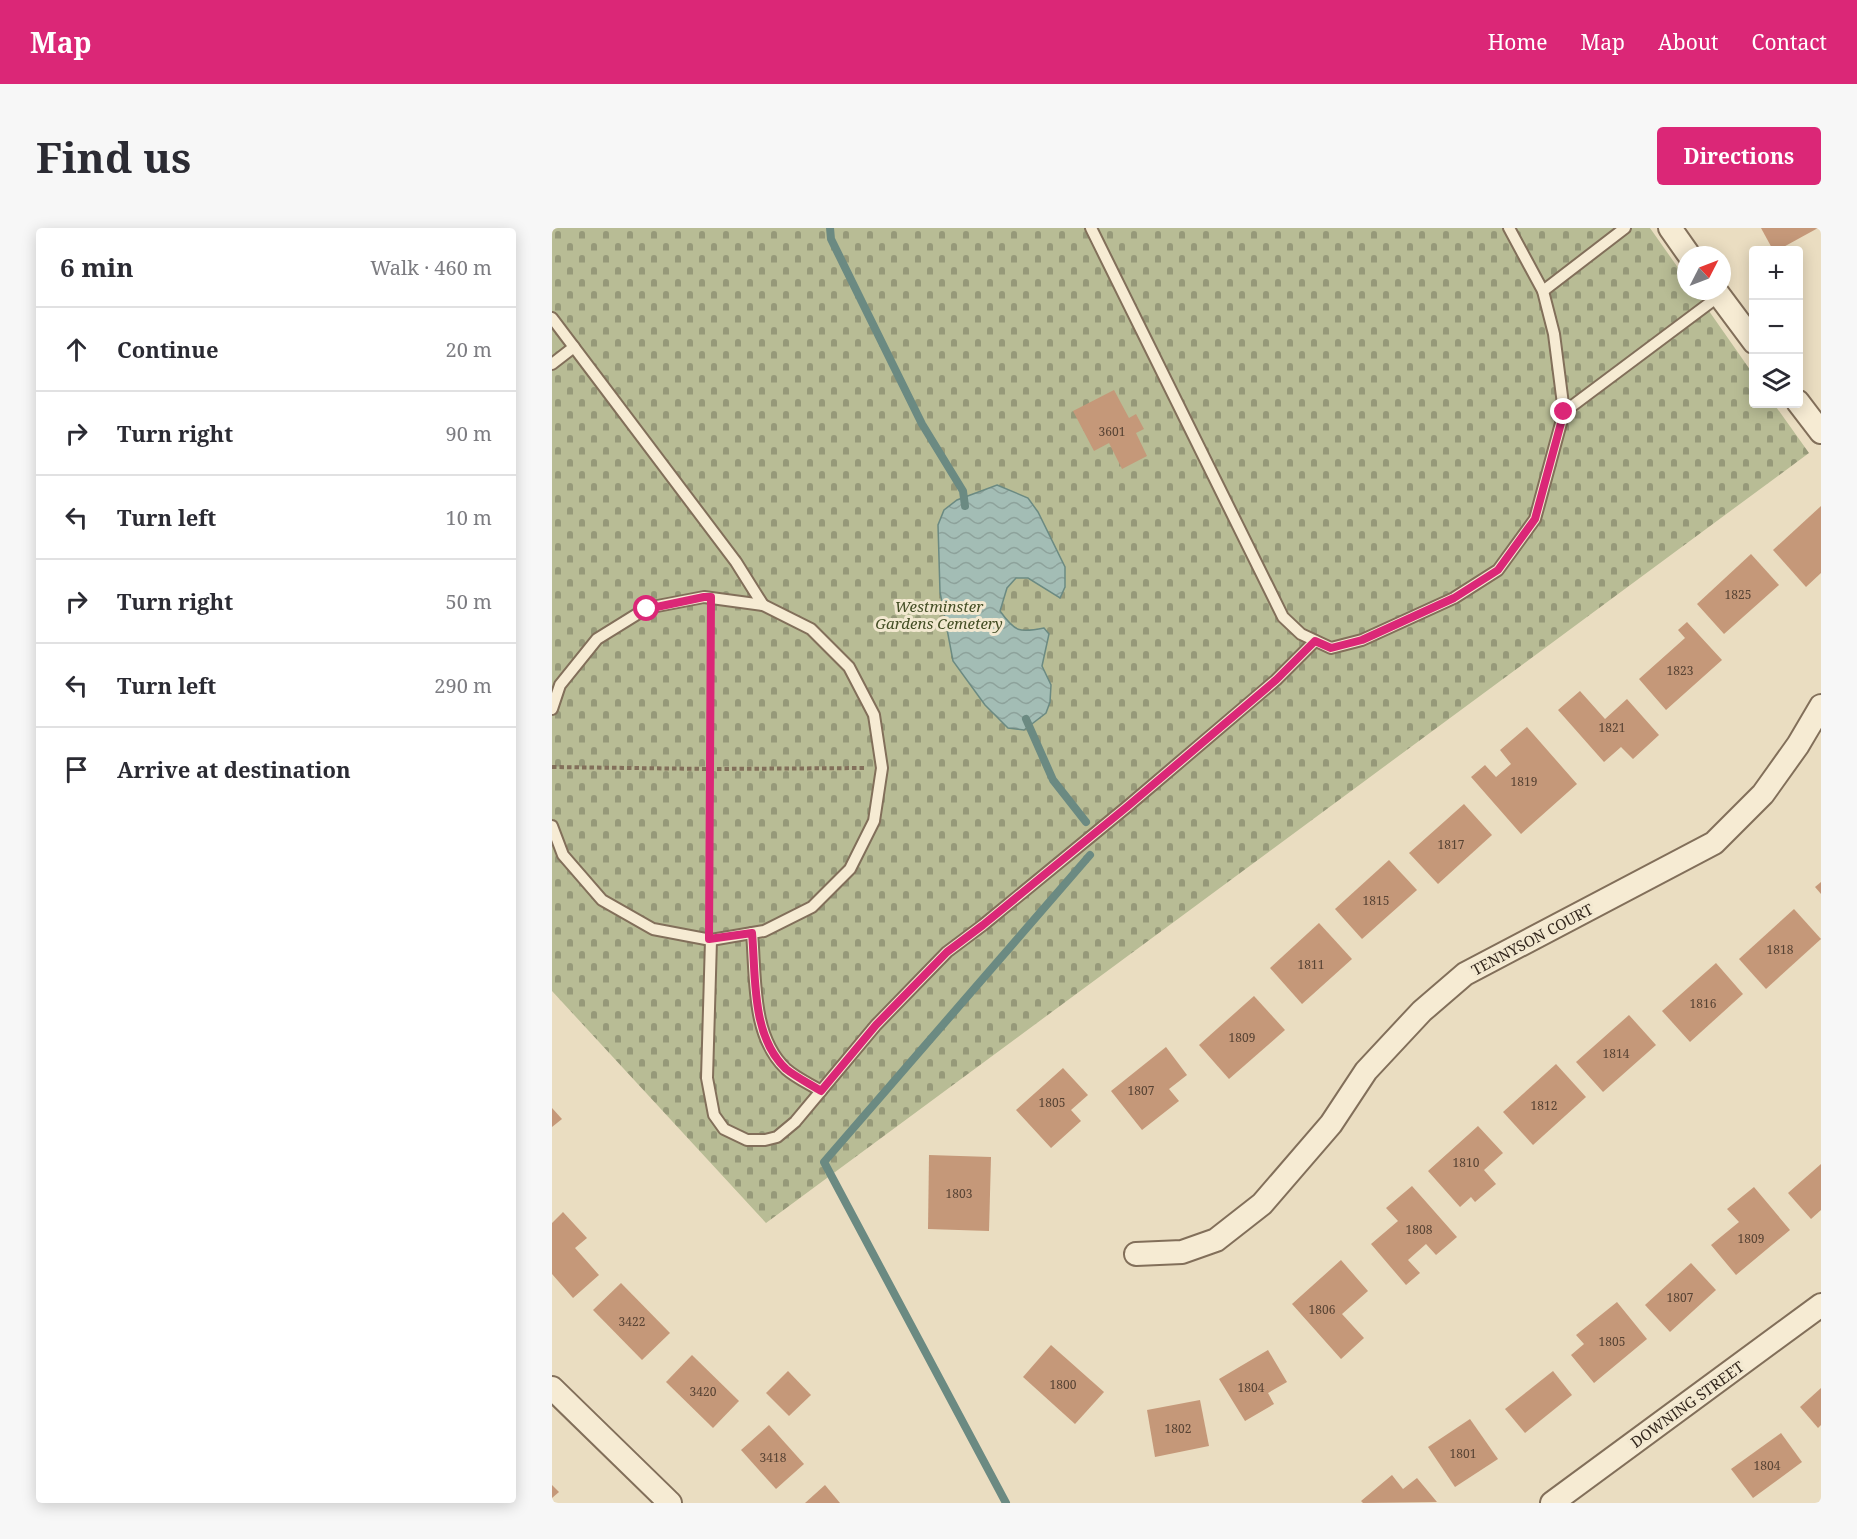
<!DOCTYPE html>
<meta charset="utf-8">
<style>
body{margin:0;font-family:"Noto Serif",serif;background:#f7f7f7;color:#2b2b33}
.controls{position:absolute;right:18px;top:18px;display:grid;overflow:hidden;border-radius:6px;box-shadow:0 3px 15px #0003}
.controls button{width:54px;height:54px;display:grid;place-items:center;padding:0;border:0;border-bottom:2px solid #e1e1e2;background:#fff;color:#2b2b33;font:30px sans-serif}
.compass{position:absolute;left:1125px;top:18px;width:54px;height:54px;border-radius:50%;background:#fff;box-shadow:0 3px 15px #0003;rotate:48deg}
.stop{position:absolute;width:18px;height:18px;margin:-14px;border:4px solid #db2777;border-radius:50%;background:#fff}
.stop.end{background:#db2777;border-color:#fff;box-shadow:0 2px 6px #0008}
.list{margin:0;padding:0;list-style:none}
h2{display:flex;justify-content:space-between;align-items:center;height:78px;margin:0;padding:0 24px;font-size:26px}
h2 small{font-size:20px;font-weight:400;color:#7c7c81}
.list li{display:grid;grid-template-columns:39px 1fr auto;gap:18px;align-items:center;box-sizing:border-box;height:84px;padding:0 24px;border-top:2px solid #e1e1e2}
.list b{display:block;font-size:22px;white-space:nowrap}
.list em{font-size:20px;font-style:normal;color:#7c7c81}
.icon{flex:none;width:33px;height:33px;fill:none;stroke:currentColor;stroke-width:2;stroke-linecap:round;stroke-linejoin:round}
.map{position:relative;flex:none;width:1269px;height:1275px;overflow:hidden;border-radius:6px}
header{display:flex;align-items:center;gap:36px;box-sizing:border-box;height:84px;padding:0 30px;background:#db2777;color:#fff}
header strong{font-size:28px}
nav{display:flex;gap:33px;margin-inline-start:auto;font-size:21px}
.intro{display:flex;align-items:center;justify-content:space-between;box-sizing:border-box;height:144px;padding:0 36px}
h1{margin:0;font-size:42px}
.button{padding:15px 27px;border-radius:6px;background:#db2777;color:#fff;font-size:21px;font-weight:700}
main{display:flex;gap:36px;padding:0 36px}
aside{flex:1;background:#fff;border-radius:6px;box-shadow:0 3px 15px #0003}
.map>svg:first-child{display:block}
.cemetery{fill:url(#cemetery-stones)}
.water{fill:url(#water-waves);stroke:#6b8a82;stroke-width:1.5}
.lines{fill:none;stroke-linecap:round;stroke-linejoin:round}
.stream{stroke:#6b8a82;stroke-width:8}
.building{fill:#c59879}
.service-casing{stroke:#826f5a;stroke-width:14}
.minor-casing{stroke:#826f5a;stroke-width:26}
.path{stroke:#826f5a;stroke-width:4;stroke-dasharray:4.5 3;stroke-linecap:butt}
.service{stroke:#f6ebd3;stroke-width:10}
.minor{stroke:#f6ebd3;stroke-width:22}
.route{stroke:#db2777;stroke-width:8}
.labels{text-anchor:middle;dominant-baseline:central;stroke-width:6;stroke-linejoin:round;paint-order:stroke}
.number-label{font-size:12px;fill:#584334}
.park-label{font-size:15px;font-style:italic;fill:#444e25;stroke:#f2e8d0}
.street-label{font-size:15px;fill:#33271d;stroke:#f2e8d0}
</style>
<header>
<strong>Map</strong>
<nav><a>Home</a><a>Map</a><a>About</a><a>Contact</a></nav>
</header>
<div class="intro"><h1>Find us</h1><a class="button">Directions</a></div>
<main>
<aside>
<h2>6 min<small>Walk · 460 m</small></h2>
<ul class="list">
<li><svg class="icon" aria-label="ahead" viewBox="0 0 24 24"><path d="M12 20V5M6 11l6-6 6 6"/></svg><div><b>Continue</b></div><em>20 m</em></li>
<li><svg class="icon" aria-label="right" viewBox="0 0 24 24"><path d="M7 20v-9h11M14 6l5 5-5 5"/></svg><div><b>Turn right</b></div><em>90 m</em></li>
<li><svg class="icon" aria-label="left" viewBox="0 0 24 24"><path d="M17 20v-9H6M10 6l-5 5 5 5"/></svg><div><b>Turn left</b></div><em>10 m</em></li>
<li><svg class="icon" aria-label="right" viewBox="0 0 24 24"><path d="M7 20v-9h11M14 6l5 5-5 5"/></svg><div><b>Turn right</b></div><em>50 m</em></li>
<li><svg class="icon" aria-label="left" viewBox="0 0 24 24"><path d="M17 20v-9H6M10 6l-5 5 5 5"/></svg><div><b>Turn left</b></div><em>290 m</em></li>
<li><svg class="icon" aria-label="arrive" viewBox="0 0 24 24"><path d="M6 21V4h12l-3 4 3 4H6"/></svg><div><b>Arrive at destination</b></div></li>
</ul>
</aside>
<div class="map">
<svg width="1269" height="1275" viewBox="0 0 1269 1275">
<defs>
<pattern id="cemetery-stones" width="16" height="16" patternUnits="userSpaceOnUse" patternTransform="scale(1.5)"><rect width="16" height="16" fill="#b8bc95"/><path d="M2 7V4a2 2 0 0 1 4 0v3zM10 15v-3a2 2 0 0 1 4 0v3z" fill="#969979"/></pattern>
<pattern id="water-waves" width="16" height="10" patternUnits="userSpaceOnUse" patternTransform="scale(1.5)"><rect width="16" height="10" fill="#a3bdb5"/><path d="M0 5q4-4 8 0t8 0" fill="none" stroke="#8da29b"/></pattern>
</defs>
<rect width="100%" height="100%" fill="#eaddc1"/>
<!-- cemetery -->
<polygon class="cemetery" points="0,0 1098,0 1134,51 1134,63 1143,63 1201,146 1202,176 1222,176 1257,225 214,995 0,763"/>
<!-- water -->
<path class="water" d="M445,257L476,270L486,284L513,339V359L508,370L476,350H464L455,360L448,383C463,404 467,405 492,400L497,406L490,438L499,457L498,474L494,485L472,502L456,500L433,477L401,433L388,364L386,297L392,282L405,272Z"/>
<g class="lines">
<!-- stream -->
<g class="stream">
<polyline points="278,0 279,11 370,196 411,263 413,278"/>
<polyline points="474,491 501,552 534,594"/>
<polyline points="454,1275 272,934 538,627"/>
</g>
</g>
<!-- building -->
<g class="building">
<polygon points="1209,0 1266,0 1226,22 1221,22"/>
<polygon points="562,162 577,190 584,186 592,201 584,205 595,228 570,241 557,215 542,223 521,183"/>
<polygon points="1269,278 1269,345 1254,359 1221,322"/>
<polygon points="1199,326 1227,357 1172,406 1145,376"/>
<polygon points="1135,394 1170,432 1114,482 1087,451 1133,410 1126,402"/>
<polygon points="1028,463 1053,491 1075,471 1107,507 1081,531 1069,519 1052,534 1006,482"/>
<polygon points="975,499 1025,556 969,606 919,549 933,537 944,549 959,536 948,522"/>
<polygon points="912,576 940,607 886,656 857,625"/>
<polygon points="837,632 865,662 810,711 783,681"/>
<polygon points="1269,654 1269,666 1263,659"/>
<polygon points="1242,681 1269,711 1214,761 1187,731"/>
<polygon points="767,695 800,731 750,776 718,740"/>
<polygon points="1164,735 1191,766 1138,814 1110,783"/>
<polygon points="702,768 733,802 677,851 647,817"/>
<polygon points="1077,787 1104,817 1051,864 1024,834"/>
<polygon points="614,819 635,847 617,861 627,873 590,902 559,863"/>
<polygon points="1004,836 1034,869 981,917 951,884"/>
<polygon points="511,840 536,867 519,882 529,893 499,920 464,882"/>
<polygon points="0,880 10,891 0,899"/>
<polygon points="926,898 951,925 932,942 944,956 923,974 919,969 908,979 876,943"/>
<polygon points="377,927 439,929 437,1003 376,1001"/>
<polygon points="1269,936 1269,982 1259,991 1236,965"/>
<polygon points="860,958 905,1009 884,1027 874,1016 856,1032 868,1045 854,1057 819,1016 846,993 834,980"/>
<polygon points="1202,959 1238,1002 1184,1047 1159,1017 1187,994 1175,981"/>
<polygon points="11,984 35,1010 23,1020 47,1047 21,1070 0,1046 0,995"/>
<polygon points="789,1032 816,1063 790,1086 812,1110 789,1131 740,1076"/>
<polygon points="1139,1035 1164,1062 1118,1104 1093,1077"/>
<polygon points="69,1055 118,1105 90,1132 41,1082"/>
<polygon points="1065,1074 1095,1111 1042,1155 1019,1127 1032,1116 1024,1107"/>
<polygon points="499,1117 552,1164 523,1196 471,1149"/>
<polygon points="716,1122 735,1154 716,1165 722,1176 693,1193 667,1151"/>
<polygon points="140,1127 187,1173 161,1200 114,1154"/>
<polygon points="236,1143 259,1167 237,1188 214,1165"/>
<polygon points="1001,1143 1020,1167 973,1205 953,1181"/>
<polygon points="1269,1160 1269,1197 1266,1200 1248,1179"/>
<polygon points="648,1172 657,1218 603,1229 595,1182"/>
<polygon points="918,1191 946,1231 903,1259 876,1219"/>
<polygon points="217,1197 252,1236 224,1261 189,1222"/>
<polygon points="1229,1205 1250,1234 1201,1270 1179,1241"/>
<polygon points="840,1247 851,1261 865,1250 885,1274 811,1275 809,1273"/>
<polygon points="0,1257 7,1264 0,1270"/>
<polygon points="273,1257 288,1275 253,1275"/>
</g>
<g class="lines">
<!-- service casing -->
<g class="service-casing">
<g id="service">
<polyline points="539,0 731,389 749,406 779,420 810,412 902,370 946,342 983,291 1012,184 1002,106 991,63 957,0"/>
<polyline points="991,63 1073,0"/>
<polyline points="0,90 184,334 211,377"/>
<polyline points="0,136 22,119"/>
<polyline points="1012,184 1167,68"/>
<polyline points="0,481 8,457 45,411 95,380 152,369 211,377 259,401 297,439 322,487 330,540 322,593 298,641 260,679 212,703 159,712 101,701 50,672 11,627 0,598"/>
<path d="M200,705C204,749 199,808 234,841C244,850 258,856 269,863"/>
<polyline points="159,712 155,850 162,887 172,901 195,912 213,912 225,909 243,894 324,797 395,724 431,697 576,578 724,452 763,413"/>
</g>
</g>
<!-- minor casing -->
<g class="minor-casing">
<g id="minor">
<polyline points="1118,0 1137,27"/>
<polyline points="1164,63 1202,114"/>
<polyline points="1246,174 1269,204"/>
<polyline points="584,1026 630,1024 664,1012 710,976 779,896 814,843 870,783 913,746 1162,615 1211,566 1246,517 1269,478"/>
<polyline points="0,1160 118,1275"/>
<polyline points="1000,1275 1269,1077"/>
</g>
</g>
<!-- path -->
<g class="path">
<polyline points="0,539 158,541 314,540"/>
<polyline points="157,696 159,385"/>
</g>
<!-- service -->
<use href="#service" class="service"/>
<!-- minor -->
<use href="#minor" class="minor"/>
</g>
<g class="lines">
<!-- route -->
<path class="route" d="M95,381L152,369H159L157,711L200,705C204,749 199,808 234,841C244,849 258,856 269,863L324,797L395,724L431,697L576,578L724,452L763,413L779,420L810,412L902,370L946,342L983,291L1012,184"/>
</g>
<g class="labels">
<!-- number labels -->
<g class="number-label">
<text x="560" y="203">3601</text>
<text x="1186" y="366">1825</text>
<text x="1128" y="442">1823</text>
<text x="1060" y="499">1821</text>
<text x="972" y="553">1819</text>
<text x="899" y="616">1817</text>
<text x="824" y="672">1815</text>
<text x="1228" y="721">1818</text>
<text x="759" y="736">1811</text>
<text x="1151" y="775">1816</text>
<text x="690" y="809">1809</text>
<text x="1064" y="825">1814</text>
<text x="589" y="862">1807</text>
<text x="500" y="874">1805</text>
<text x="992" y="877">1812</text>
<text x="914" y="934">1810</text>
<text x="407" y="965">1803</text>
<text x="867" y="1001">1808</text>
<text x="1199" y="1010">1809</text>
<text x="1128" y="1069">1807</text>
<text x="770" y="1081">1806</text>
<text x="80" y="1093">3422</text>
<text x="1060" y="1113">1805</text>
<text x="511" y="1156">1800</text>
<text x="699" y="1159">1804</text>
<text x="151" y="1163">3420</text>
<text x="626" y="1200">1802</text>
<text x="911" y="1225">1801</text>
<text x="221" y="1229">3418</text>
<text x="1215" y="1237">1804</text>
</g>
<!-- park labels -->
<g class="park-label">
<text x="387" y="378">Westminster<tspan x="387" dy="17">Gardens Cemetery</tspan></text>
</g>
<!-- street labels -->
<g class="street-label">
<text transform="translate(980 711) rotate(-28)">TENNYSON COURT</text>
<text transform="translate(1135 1176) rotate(-36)">DOWNING STREET</text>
</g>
</g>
</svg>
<div class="controls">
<button>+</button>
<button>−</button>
<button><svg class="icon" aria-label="layers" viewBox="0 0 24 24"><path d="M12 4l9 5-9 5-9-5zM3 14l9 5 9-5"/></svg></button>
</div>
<svg class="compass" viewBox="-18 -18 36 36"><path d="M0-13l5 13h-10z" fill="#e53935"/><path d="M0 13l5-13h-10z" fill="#7c7c81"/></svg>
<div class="stop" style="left:95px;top:381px"></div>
<div class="stop end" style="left:1012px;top:184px"></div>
</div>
</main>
